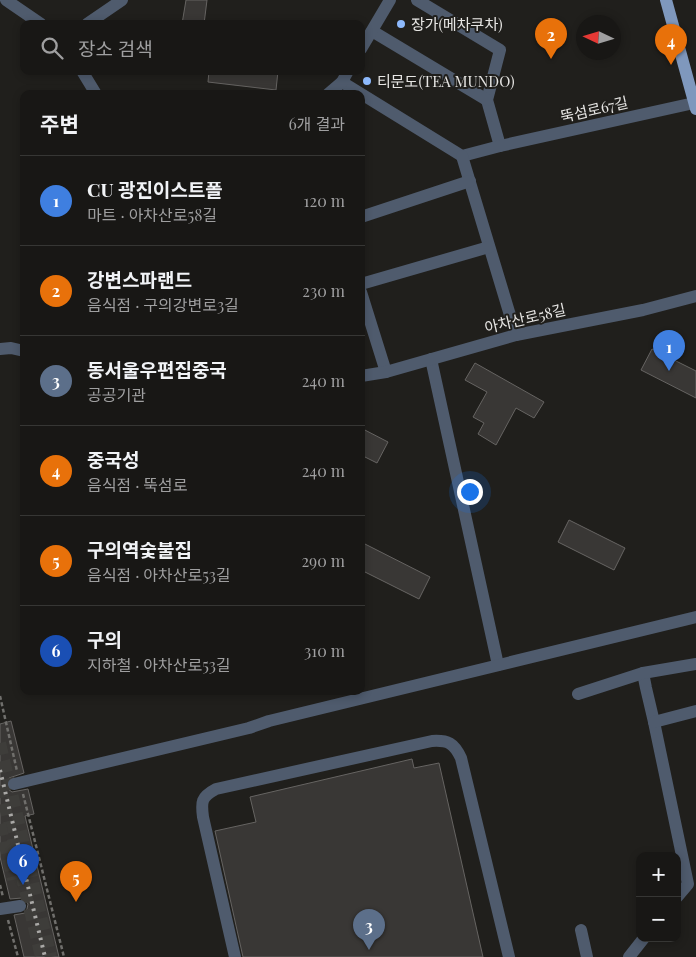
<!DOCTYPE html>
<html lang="ko">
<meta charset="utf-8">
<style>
body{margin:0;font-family:"Playfair Display","Noto Sans KR",serif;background:#252422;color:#f1f3f6}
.controls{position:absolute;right:15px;bottom:15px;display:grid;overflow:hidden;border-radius:10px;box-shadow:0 2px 8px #0003}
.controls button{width:45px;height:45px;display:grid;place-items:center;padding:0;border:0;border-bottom:1px solid #363634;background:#181715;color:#f1f3f6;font:25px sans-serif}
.compass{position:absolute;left:576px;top:15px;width:45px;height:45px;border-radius:50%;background:#181715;box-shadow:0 2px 8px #0003;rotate:274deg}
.you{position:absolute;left:469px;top:491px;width:18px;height:18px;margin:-12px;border:4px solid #fff;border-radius:50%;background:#1a73e8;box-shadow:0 0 0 8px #1a73e833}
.badge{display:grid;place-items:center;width:32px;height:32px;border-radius:50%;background:#8db9fc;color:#fff;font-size:16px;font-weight:700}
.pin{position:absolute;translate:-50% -41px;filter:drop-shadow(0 1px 2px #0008)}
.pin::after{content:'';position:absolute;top:26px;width:18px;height:15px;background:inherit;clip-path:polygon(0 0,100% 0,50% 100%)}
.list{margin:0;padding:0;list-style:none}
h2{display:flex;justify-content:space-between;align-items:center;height:65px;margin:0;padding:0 20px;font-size:21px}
h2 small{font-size:16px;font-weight:400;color:#9f9fa0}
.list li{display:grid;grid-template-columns:32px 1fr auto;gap:15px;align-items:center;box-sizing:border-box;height:90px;padding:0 20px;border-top:1px solid #363634}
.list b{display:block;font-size:19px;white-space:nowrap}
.list p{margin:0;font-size:16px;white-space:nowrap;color:#9f9fa0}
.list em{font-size:16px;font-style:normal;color:#9f9fa0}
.icon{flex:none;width:28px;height:28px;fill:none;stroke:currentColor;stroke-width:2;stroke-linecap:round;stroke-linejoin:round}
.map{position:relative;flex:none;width:696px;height:957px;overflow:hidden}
.search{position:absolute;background:#181715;box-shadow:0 2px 8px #0003;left:20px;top:20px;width:345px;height:55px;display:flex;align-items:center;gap:12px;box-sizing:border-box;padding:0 18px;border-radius:10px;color:#9f9fa0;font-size:19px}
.panel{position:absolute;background:#181715;box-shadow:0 2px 8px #0003;left:20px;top:90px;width:345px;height:605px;border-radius:10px}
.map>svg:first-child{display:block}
.building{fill:#393735;stroke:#666462}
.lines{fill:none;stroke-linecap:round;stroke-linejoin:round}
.major-tunnel{stroke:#3e3d3a;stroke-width:12;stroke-dasharray:12 6;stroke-linecap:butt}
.path{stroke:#706f6c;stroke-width:2.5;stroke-dasharray:4 2.5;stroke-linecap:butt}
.minor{stroke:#4f5b6d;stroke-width:12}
.major{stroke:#7f98bd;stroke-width:12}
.rail{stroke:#a9a8a6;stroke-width:4;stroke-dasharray:2.5 5;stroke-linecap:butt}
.poi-dot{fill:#8db9fc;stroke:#201f1c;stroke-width:2}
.labels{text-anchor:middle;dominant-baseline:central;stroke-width:4;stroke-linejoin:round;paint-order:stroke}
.poi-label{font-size:15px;fill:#e7e6e4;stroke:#201f1c;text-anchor:start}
.street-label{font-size:15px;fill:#e7e6e4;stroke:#201f1c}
</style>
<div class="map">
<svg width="696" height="957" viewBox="0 0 696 957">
<rect width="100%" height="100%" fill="#201f1c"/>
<!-- building -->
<g class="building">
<polygon points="186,0 207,0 204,24 182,24"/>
<polygon points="209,71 278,71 276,90 208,82"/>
<polygon points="652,349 696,371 696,398 641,370"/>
<polygon points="475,363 544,402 534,418 516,408 496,445 478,434 484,423 473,417 487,392 465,380"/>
<polygon points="361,428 388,442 377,463 361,455"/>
<polygon points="569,520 625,548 614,570 558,542"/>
<polygon points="361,542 430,577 419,599 361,570"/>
<polygon points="11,721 24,773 9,778 6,781 6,785 8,789 12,792 28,789 34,814 25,816 59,957 24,957 14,915 25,913 27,909 28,904 26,901 22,898 10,899 0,857 0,724"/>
<polygon points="412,759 414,768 439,763 483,957 243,957 215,831 256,822 250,797"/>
</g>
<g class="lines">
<!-- major-tunnel -->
<g class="major-tunnel">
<polyline points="0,743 51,957"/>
<polyline points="0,786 41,957"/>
<polyline points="0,824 13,880"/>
</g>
<!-- path -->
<g class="path">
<polyline points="0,696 17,771"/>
<polyline points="23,794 64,957"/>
<polyline points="0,885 3,897"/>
<polyline points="8,920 18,957"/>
</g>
<!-- minor -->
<g class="minor">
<polyline points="6,0 41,24"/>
<polyline points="417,0 500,50 487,100 500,146"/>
<polyline points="87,24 122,0"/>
<polyline points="372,31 487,100"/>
<polyline points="361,49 390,0"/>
<polyline points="82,71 96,94"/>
<polyline points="342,82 462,156 500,146 694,103"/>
<polyline points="328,94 342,82 348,71"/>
<polyline points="462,156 516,335"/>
<polyline points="361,217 470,181"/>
<polyline points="361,284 489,247"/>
<polyline points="361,292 386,372"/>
<polyline points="0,349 11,348 24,351"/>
<polyline points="431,359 498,665"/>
<polyline points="361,376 386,372 516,335 643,310 696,296"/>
<polyline points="643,673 646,688 654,722 688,884 677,897"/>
<polyline points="578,694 643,673 696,664"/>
<polyline points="654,722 696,711"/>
<polyline points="14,784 249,728 269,721 696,617"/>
<polyline points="0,909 20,906"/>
<polyline points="581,930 587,957"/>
<path d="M235,957L203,817C201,802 201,797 216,789L432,741C448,740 454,743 461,758L509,957"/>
<polyline points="629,957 644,938"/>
</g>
<!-- major -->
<polyline class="major" points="666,0 696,109"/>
<!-- rail -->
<polyline class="rail" points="0,770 45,957"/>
</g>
<!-- markers -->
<g class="poi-dot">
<circle cx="401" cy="24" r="5"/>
<circle cx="367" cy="81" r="5"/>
</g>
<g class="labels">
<!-- poi labels -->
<g class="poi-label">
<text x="411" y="24">장가(메차쿠차)</text>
<text x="377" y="81">티문도(TEA MUNDO)</text>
</g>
<!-- street labels -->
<g class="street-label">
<text transform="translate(594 109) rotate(-13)">뚝섬로67길</text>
<text transform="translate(525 318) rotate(-13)">아차산로58길</text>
</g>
</g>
</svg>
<div class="controls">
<button>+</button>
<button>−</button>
</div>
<svg class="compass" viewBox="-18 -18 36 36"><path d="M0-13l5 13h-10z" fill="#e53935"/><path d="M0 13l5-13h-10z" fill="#9f9fa0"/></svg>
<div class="you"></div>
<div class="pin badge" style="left:669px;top:371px;background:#3f7fe0">1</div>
<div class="pin badge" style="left:551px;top:59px;background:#e8710a">2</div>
<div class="pin badge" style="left:369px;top:950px;background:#5c6f8a">3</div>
<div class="pin badge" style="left:671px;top:65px;background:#e8710a">4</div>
<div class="pin badge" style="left:76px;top:902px;background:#e8710a">5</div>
<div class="pin badge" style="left:23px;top:885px;background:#1a4fb4">6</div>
<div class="search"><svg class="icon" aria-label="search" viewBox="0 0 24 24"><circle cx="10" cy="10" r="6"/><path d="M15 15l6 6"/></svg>장소 검색</div>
<section class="panel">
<h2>주변<small>6개 결과</small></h2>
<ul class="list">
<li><span class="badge" style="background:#3f7fe0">1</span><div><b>CU 광진이스트폴</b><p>마트 · 아차산로58길</p></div><em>120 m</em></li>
<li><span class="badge" style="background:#e8710a">2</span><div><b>강변스파랜드</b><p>음식점 · 구의강변로3길</p></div><em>230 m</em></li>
<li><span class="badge" style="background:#5c6f8a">3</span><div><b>동서울우편집중국</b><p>공공기관</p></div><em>240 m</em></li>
<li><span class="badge" style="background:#e8710a">4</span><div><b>중국성</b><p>음식점 · 뚝섬로</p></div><em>240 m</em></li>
<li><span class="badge" style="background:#e8710a">5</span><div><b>구의역숯불집</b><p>음식점 · 아차산로53길</p></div><em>290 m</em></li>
<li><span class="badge" style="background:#1a4fb4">6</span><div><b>구의</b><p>지하철 · 아차산로53길</p></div><em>310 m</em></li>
</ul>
</section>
</div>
